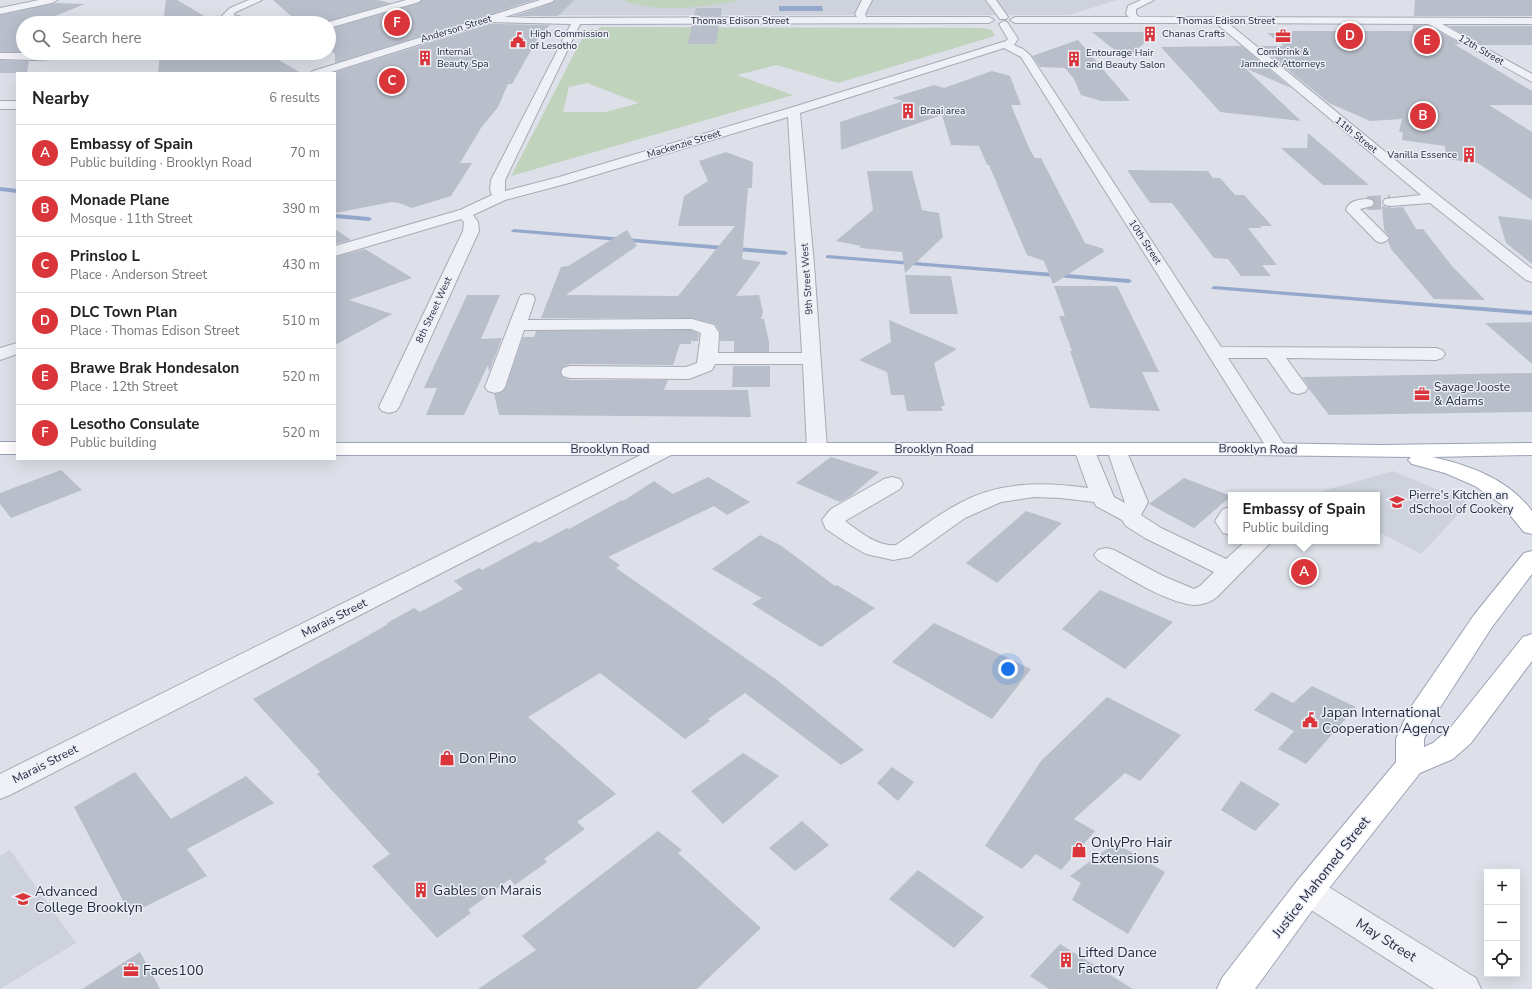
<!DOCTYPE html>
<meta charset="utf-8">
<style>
body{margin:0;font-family:"Nunito Sans",sans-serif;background:#f6f6f6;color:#222}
.controls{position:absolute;right:12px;bottom:12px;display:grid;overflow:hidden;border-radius:0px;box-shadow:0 4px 16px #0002}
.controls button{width:36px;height:36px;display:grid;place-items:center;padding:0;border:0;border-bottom:1px solid #e0e0e0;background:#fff;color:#222;font:20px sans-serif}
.you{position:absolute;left:1008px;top:669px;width:14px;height:14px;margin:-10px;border:3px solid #fff;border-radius:50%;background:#1a73e8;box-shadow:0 0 0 6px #1a73e833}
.badge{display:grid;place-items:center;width:26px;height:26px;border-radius:50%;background:#da353a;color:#fff;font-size:13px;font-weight:700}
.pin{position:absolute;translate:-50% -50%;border:2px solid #fff;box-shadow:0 1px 4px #0006}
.popup{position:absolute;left:1228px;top:492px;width:152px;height:52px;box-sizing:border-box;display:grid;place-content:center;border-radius:0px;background:#fff;filter:drop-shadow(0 1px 3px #0005);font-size:13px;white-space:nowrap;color:#767676}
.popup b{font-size:15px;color:#222}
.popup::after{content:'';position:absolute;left:50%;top:100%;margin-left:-8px;border:8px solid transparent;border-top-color:#fff}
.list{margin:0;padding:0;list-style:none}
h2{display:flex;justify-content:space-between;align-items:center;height:52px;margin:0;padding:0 16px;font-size:17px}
h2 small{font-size:13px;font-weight:400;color:#767676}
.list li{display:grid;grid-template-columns:26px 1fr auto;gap:12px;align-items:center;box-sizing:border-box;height:56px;padding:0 16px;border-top:1px solid #e0e0e0}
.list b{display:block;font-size:15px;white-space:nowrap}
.list p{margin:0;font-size:13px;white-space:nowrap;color:#767676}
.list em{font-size:13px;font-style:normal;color:#767676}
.icon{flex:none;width:22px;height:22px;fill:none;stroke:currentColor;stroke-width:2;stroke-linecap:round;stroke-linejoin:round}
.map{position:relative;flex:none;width:1532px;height:989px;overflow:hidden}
.search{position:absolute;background:#fff;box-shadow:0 4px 16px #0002;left:16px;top:16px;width:320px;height:44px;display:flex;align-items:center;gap:10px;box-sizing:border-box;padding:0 14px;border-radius:22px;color:#767676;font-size:15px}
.panel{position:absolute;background:#fff;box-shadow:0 4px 16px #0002;left:16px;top:72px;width:320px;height:388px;border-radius:0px}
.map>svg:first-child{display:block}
.built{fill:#ced2dd}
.green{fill:#c0d3bd;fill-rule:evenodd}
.water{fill:#94a8cc}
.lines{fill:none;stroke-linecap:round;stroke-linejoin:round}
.stream{fill:#94a8cc;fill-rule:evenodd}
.building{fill:#b9becb}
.minor-tunnel{stroke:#b8bcc6;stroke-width:14;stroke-dasharray:14 7;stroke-linecap:butt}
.minor-casing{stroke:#a6aab6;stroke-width:2}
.major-casing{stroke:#9ba2b5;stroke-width:2}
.minor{fill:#f0f1f6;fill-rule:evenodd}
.major{fill:#fff;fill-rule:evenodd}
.labels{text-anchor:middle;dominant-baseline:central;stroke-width:3;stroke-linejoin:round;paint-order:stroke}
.far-street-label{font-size:10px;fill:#252b40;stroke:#eceff6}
.far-poi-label{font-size:10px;fill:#252b40;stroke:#eceff6;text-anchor:start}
.poi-label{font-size:12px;fill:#252b40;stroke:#eceff6;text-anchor:start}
.street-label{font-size:12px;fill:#252b40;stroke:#eceff6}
.near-poi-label{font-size:14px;fill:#252b40;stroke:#eceff6;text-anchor:start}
.near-street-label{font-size:14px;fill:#252b40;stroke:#eceff6}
</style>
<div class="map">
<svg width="1532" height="989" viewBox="0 0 1532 989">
<rect width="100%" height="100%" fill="#dde0e8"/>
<!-- built -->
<g class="built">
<polygon points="570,0 1117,0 1069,15 542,15"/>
<polygon points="1393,471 1469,503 1421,554 1377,531 1377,495 1308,495"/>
<polygon points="10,850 76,943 0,989 0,856"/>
</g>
<!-- green -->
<g class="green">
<path d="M623,0H740C712,7 650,14 623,0Z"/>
<path d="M603,27L982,28L992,30L995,36L838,83L777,65L737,75L793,95L511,176L586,31ZM587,83L639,103L606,112H563L569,87Z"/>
</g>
<!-- water -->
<polygon class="water" points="779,6 822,6 823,11 779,11"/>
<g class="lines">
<!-- stream -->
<g class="stream">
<polygon points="0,187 17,189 17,193 0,191"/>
<polygon points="335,214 369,217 372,219 369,221 335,218"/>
<polygon points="514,229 785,251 788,253 785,255 512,232 511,231"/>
<polygon points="828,255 1129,279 1132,281 1129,283 826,258 826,256"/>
<polygon points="1214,286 1532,311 1532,315 1212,289 1211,288"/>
</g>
</g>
<!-- building -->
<g class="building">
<polygon points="166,0 177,0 216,23 163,23"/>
<polygon points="273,0 377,0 391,3 324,23 299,23"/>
<polygon points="422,0 535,0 335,63 335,54 329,49 329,29 419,3"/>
<polygon points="556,0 574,0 558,16 514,16 552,3"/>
<polygon points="1415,0 1532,0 1532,16 1414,16"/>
<polygon points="56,3 85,4 37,23 23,23 23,52 0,52 0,15"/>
<polygon points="696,8 722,8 721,16 694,16"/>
<polygon points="490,24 550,25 538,38 512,84 508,84 498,107 481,128 460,163 472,163 451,196 412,208 399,203 392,202 335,213 335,72"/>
<polygon points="692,25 719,25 716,44 688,44"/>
<polygon points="1413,25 1428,26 1462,44 1454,44 1532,91 1532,105 1489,105 1532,132 1532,200 1478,163 1446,159 1445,146 1402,140 1403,132 1399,132 1402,119 1370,121 1329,103 1259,46 1284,46 1267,33 1281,33 1278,31 1412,31"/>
<polygon points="1448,26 1532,26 1532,45 1482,45"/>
<polygon points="1092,32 1157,32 1126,59"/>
<polygon points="1078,40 1130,101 1101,101 1081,95 1074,79 1065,68 1040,67 1032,56"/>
<polygon points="1242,46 1291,88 1245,68 1301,121 1220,112 1161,47"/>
<polygon points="160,53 267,53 301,73 158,73"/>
<polygon points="0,60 29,61 27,73 0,73"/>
<polygon points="992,71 1010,76 1021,105 1011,105 1030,150 1035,158 1041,158 1085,243 1104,249 1102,250 1105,251 1053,284 1044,261 1027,255 989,165 987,165 979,146 951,145 942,115 841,150 840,122 903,101 892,98 934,85 944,88"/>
<polygon points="1308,133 1369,185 1323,185 1281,148 1307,148"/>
<polygon points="726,152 753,162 752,188 748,188 742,259 761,262 736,296 759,295 763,312 761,319 764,319 769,342 769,352 734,352 734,341 720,341 720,332 715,324 692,318 541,318 561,267 568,266 627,230 637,246 566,295 678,296 735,226 678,226 684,196 708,181 699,161"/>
<polygon points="1127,170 1208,171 1213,178 1220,178 1235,195 1244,195 1272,226 1260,226 1262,228 1248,228 1277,265 1262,265 1271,276 1241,276 1228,259 1214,258 1172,203 1150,203"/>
<polygon points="867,171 912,171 922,210 939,213 943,237 905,273 902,252 860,248 861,246 836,241 873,210"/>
<polygon points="1382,206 1390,208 1403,207 1416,229 1423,229 1452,266 1485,300 1434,299 1391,249 1388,241 1390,238 1384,230"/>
<polygon points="1498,216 1532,220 1532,264 1506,243"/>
<polygon points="335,229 351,240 335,244"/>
<polygon points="365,249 412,278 349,300 392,314 335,345 335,257"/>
<polygon points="905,275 951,276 958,314 910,314"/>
<polygon points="1054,286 1117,286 1159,372 1142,372 1160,411 1090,408 1070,351 1072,351 1059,316 1065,316"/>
<polygon points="467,295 500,295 481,339 502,338 489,372 488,365 464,415 426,415 437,388 424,388"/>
<polygon points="889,320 957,349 934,363 945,406 941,406 943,411 907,411 904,395 891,395 887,372 859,360 891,342"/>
<polygon points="1532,322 1532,364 1485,323"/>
<polygon points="691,330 699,334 698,341 691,341 691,344 680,344 673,365 570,364 563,367 560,373 563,377 570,380 668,380 664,390 748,390 751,417 499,415 494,394 502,392 506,387 523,337 534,337 536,331"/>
<polygon points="733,366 770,366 770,387 732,387"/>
<polygon points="1532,373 1532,412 1329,415 1309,389 1309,387 1302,377"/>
<polygon points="831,457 879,472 851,496 840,502 796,483"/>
<polygon points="61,470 82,490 11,518 0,504 0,493"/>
<polygon points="708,477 750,502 727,515 714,506 608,557 620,565 616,568 777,680 864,750 841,765 745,693 708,719 710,721 685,739 600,673 528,717 616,794 577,822 585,829 544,859 547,862 515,885 510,879 468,910 471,913 437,938 372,866 390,854 317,774 320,772 253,699 357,642 388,624 387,623 414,608 420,612 463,589 454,581 479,568 482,570 536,541 539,543 567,528 569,529 622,500 623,501 654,481 673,494"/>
<polygon points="1184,478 1231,496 1194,528 1149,504"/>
<polygon points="1026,511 1062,523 997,583 966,563"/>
<polygon points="760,535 780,545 835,586 837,585 875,608 821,647 777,620 752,604 762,598 712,569"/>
<polygon points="1100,590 1173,622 1125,669 1062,629"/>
<polygon points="934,623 1031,669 992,719 892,662"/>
<polygon points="1312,686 1356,707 1306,764 1278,749 1294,731 1254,710 1272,692 1293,703"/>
<polygon points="1107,697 1181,735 1140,781 1125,773 1074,819 1095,831 1061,870 1036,854 1022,869 985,846 1041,761"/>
<polygon points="743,753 779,776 723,824 691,791"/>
<polygon points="892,767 914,782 898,801 877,783"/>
<polygon points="135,772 171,819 246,776 274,803 187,849 207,876 130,914 74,807"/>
<polygon points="1241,781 1280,804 1255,831 1221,810"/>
<polygon points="802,821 829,845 795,871 769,848"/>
<polygon points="658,831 682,850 678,853 761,928 697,989 478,989 536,950 522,936"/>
<polygon points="1115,843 1165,872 1128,934 1072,900 1081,883 1070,876"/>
<polygon points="918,870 984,917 954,948 889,899"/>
<polygon points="1060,944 1133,989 1049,989 1030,976"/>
<polygon points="140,952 160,989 82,989"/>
</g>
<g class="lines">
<!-- minor-tunnel -->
<polyline class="minor-tunnel" points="1367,203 1390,202"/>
<!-- minor casing -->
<g class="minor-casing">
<g id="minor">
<polygon points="39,0 57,0 52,3 0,14 0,8"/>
<polygon points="249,0 262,0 236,12 233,15 258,21 260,23 236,23 222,16 230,8"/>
<polygon points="406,0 421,0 419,2 329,28 329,23 325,23"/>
<polygon points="540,0 554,0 552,2 505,17 531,18 857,17 855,14 862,0 872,0 865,14 866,17 989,17 994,20 989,23 580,24 505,180 505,191 559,177 790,108 1006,41 1008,39 999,24 1004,21 1007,22 1018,39 1014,45 1023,49 1030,55 1221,347 1436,348 1442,350 1445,354 1442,358 1436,360 1286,358 1308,388 1305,392 1298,394 1291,392 1267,358 1228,358 1287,449 1284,453 1277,455 1270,453 1021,57 1004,48 800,113 814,264 827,449 824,453 817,455 810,453 807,449 803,364 715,364 712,370 689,379 570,378 563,376 561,372 563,368 570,366 686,367 697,363 701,333 691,329 524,330 505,387 502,391 495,393 488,391 485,387 519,299 521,295 527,294 533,295 535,299 528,320 692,319 714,325 719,333 718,353 802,353 788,117 569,183 505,200 473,215 478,222 479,231 399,407 396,411 389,413 382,411 379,407 463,231 464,222 461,219 335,256 335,246 460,210 492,195 490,190 491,180 571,24 490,22 328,73 311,73 313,71"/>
<polygon points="986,0 996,0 1008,17 1006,19 1000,19"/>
<polygon points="1141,0 1154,0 1136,9 1136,14 1139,17 1532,18 1532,24 1442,24 1532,74 1532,82 1428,24 1228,23 1438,195 1532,269 1532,282 1526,280 1430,203 1390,206 1385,205 1383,202 1385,199 1421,195 1216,23 1015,23 1010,20 1015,17 1129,17 1126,14 1128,6"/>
<polygon points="0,53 115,53 110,56 33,60 0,59"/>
<rect x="0" y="101" width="17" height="8"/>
<path d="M1367,199L1372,200L1374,203L1372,206L1360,209L1389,238L1386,241L1381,243L1376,241L1346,210C1349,200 1358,200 1367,199Z"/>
<polygon points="17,343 17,354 0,360 0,348"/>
<polygon points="668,443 675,445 678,449 675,453 10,795 0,799 0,774 661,445"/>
<path d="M1084,443L1091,445L1094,449L1114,497L1125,503L1107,449L1110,445L1117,443L1124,445L1148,502L1141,515L1161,528L1226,559L1246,541H1272L1217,597C1211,602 1202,605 1194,605C1164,602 1124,575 1098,560L1094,555L1098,550L1106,548L1114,550L1163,576L1194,589L1200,586L1214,572L1145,538L1126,526L1122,520L1096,506L1094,502L1061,498L1034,497L1001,502L965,518L910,557L893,560L866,554L850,545L826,529L822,520L831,509L884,479L892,477L900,479L903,484L900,489L845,521C859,531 877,547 896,545C917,531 937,515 960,503C1000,481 1044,482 1088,488L1074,449L1077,445Z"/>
<polygon points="1231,507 1231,535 1223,533 1215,521 1223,509"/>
<polygon points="1308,877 1319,881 1476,978 1481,989 1434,989 1297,901 1292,891 1297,881"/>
</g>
</g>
<!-- major casing -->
<g class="major-casing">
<g id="major">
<rect x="0" y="442" width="17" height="12"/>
<path d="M335,443H1245L1380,445L1532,443V455L1432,457C1469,465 1508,479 1532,511V534L1524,532L1501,504L1475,486L1445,473L1412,464L1408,460L1411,457L1245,455H335Z"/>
<polygon points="1532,551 1532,574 1492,627 1432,720 1424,739 1424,747 1433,743 1451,727 1523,637 1532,634 1532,661 1471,743 1453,759 1420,773 1319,901 1255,989 1217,989 1222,978 1297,881 1396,762 1396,739 1409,710 1474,615 1524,553"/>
</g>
</g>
<!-- minor -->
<use href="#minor" class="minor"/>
<!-- major -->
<use href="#major" class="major"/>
</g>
<!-- icons -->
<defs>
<g id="building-bare" transform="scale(1.2)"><path d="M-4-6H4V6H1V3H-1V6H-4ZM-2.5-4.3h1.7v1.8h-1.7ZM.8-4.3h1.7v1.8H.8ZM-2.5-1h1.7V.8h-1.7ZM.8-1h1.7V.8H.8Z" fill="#da353a" stroke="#eceff6" stroke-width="2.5" paint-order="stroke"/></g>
<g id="office-bare" transform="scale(1.2)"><path d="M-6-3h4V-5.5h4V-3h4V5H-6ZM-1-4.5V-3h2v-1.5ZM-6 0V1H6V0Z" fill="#da353a" stroke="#eceff6" stroke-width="2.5" paint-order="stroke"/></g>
<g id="civic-bare" transform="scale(1.2)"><path d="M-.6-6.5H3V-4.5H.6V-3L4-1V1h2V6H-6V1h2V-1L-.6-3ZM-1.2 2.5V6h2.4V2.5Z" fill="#da353a" stroke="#eceff6" stroke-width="2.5" paint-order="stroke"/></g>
<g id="school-bare" transform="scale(1.2)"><path d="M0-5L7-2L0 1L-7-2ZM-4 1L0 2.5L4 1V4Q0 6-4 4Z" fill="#da353a" stroke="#eceff6" stroke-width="2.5" paint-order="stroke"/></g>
<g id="shop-bare" transform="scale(1.2)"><path d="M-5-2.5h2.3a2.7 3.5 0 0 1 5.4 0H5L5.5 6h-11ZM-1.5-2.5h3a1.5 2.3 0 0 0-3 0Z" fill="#da353a" stroke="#eceff6" stroke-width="2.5" paint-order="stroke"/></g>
<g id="university-bare" transform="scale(1.2)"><path d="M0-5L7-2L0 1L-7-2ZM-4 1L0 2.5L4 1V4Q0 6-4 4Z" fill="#da353a" stroke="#eceff6" stroke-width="2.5" paint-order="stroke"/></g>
</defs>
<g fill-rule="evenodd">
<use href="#building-bare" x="1150" y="34"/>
<use href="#office-bare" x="1283" y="36"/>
<use href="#civic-bare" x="518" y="40"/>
<use href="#building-bare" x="425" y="58"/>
<use href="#building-bare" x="1074" y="59"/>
<use href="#building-bare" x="908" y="111"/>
<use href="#building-bare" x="1469" y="155"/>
<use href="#office-bare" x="1422" y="394"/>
<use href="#school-bare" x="1397" y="502"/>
<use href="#civic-bare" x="1310" y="720"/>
<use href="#shop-bare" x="447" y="758"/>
<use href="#shop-bare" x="1079" y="850"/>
<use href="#building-bare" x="421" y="890"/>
<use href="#university-bare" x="23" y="899"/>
<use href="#building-bare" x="1066" y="960"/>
<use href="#office-bare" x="131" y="970"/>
</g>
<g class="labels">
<!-- far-street labels -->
<g class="far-street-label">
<text x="740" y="21">Thomas Edison Street</text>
<text x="1226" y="21">Thomas Edison Street</text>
<text transform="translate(456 29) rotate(-17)">Anderson Street</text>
<text transform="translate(1481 50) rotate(30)">12th Street</text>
<text transform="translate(1356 135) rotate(39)">11th Street</text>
<text transform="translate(684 144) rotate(-17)">Mackenzie Street</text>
<text transform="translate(1145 242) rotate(57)">10th Street</text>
<text transform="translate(807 279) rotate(-94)">9th Street West</text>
<text transform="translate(434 310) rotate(-65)">8th Street West</text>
</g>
<!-- far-poi labels -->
<g class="far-poi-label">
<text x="530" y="34">High Commission<tspan x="530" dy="12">of Lesotho</tspan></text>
<text x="1162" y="34">Chanas Crafts</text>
<text x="437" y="52">Internal<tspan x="437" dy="12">Beauty Spa</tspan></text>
<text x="1283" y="52" text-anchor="middle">Combrink &amp;<tspan x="1283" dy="12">Jamneck Attorneys</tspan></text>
<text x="1086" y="53">Entourage Hair<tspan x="1086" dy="12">and Beauty Salon</tspan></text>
<text x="920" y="111">Braai area</text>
<text x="1457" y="155" text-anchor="end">Vanilla Essence</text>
</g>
<!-- poi labels -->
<g class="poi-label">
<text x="1434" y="387">Savage Jooste<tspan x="1434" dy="14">&amp; Adams</tspan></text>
<text x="1409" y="495">Pierre's Kitchen an<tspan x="1409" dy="14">dSchool of Cookery</tspan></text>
</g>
<!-- street labels -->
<g class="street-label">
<text x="610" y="449">Brooklyn Road</text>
<text x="934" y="449">Brooklyn Road</text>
<text transform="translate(1258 449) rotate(1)">Brooklyn Road</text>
<text transform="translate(334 618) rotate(-27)">Marais Street</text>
<text transform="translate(45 764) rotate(-27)">Marais Street</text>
</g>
<!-- near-poi labels -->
<g class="near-poi-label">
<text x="1322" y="712">Japan International<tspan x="1322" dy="16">Cooperation Agency</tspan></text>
<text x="459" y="758">Don Pino</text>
<text x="1091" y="842">OnlyPro Hair<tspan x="1091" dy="16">Extensions</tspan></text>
<text x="433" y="890">Gables on Marais</text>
<text x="35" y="891">Advanced<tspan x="35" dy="16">College Brooklyn</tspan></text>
<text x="1078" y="952">Lifted Dance<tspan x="1078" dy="16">Factory</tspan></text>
<text x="143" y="970">Faces100</text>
</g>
<!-- near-street labels -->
<g class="near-street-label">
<text transform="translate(1321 877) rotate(-52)">Justice Mahomed Street</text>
<text transform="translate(1386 940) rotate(32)">May Street</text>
</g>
</g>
</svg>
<div class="controls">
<button>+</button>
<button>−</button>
<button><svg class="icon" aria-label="locate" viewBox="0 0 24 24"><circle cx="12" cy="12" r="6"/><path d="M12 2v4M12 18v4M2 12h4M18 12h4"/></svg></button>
</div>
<div class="you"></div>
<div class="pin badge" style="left:1304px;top:572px">A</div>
<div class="popup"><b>Embassy of Spain</b>Public building</div>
<div class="pin badge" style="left:1423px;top:116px">B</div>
<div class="pin badge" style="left:392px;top:81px">C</div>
<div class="pin badge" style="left:1350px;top:36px">D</div>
<div class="pin badge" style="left:1427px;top:41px">E</div>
<div class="pin badge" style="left:397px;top:23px">F</div>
<div class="search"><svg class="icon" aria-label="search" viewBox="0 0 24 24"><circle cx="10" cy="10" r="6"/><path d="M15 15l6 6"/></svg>Search here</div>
<section class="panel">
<h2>Nearby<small>6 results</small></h2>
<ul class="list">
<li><span class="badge">A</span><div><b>Embassy of Spain</b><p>Public building · Brooklyn Road</p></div><em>70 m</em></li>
<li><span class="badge">B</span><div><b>Monade Plane</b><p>Mosque · 11th Street</p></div><em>390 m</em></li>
<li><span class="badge">C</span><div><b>Prinsloo L</b><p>Place · Anderson Street</p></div><em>430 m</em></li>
<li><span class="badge">D</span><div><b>DLC Town Plan</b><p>Place · Thomas Edison Street</p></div><em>510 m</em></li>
<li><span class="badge">E</span><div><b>Brawe Brak Hondesalon</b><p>Place · 12th Street</p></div><em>520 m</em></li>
<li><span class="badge">F</span><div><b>Lesotho Consulate</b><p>Public building</p></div><em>520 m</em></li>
</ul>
</section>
</div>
